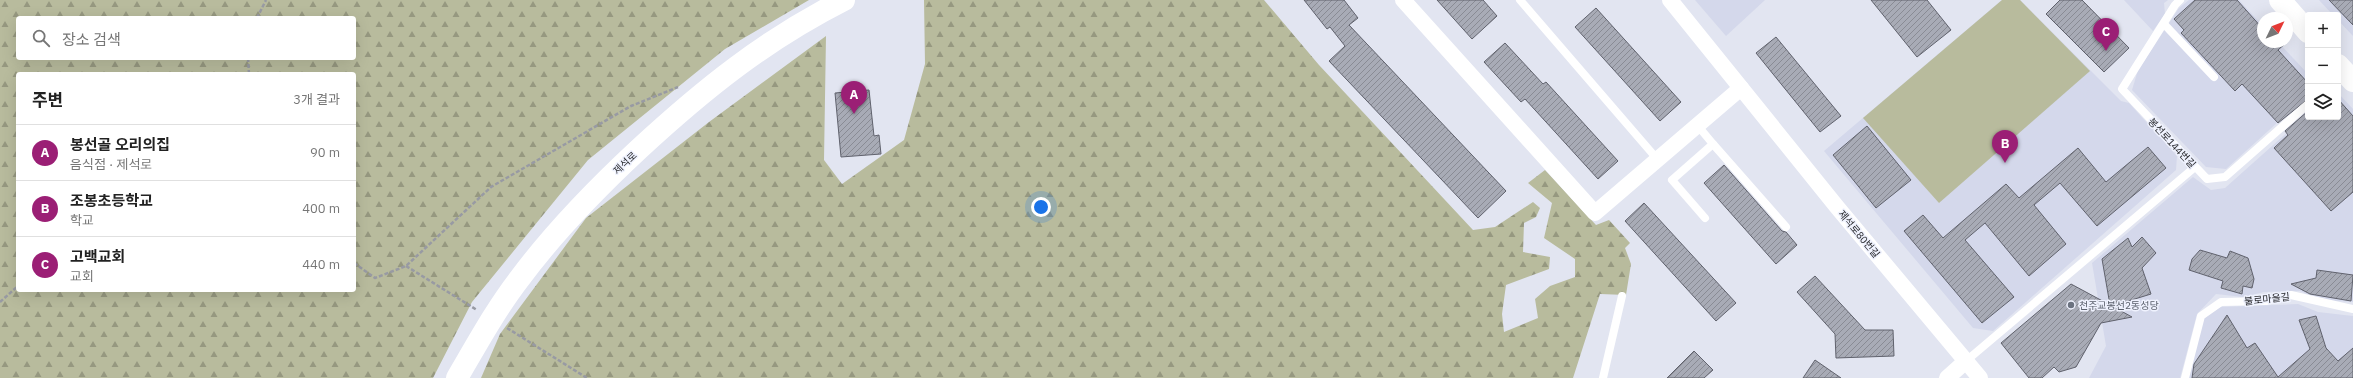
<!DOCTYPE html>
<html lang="ko">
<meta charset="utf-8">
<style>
body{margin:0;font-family:"IBM Plex Sans","Noto Sans KR",sans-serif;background:#f6f6f6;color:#222}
.controls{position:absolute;right:12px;top:12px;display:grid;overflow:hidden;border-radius:4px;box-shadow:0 4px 16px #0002}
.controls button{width:36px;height:36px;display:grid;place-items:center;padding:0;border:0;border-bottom:1px solid #e0e0e0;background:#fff;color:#222;font:20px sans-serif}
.compass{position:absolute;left:2257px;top:12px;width:36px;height:36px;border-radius:50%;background:#fff;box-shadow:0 4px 16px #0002;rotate:47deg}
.you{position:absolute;left:1041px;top:207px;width:14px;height:14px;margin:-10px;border:3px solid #fff;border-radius:50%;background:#1a73e8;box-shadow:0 0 0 6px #1a73e833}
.badge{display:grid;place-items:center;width:26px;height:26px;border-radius:50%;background:#9b1f75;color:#fff;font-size:13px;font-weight:700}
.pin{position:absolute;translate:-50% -33px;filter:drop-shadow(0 1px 2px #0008)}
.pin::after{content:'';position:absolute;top:21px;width:14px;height:12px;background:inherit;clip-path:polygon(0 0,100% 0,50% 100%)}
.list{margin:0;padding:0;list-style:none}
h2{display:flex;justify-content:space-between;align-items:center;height:52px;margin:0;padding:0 16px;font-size:17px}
h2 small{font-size:13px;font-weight:400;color:#767676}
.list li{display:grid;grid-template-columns:26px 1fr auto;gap:12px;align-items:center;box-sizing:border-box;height:56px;padding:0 16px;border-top:1px solid #e0e0e0}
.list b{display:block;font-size:15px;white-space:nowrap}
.list p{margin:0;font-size:13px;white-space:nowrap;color:#767676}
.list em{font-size:13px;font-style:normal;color:#767676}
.icon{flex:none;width:22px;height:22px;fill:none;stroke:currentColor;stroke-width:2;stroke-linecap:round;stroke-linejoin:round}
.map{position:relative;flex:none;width:2353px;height:378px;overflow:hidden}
.search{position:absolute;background:#fff;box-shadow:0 4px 16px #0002;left:16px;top:16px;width:340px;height:44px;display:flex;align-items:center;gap:10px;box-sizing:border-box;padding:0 14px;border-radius:4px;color:#767676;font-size:15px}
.panel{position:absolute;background:#fff;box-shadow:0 4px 16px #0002;left:16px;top:72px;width:340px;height:220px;border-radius:4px}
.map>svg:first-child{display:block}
.built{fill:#d4d8eb}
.forest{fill:url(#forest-firs);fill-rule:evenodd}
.pitch{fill:#b8bb9d}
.building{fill:url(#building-hatch);stroke:#60626d}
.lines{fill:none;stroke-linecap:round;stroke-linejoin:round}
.path{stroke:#989aa3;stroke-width:2.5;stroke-dasharray:4 2;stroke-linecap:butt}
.lane{stroke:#fff;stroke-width:8}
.street{stroke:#fff;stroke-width:16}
.secondary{stroke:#fff;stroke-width:22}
.worship-dot{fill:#6b7280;stroke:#eff2fe;stroke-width:1.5}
.labels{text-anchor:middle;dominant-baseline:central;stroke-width:3;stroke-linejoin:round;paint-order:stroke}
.street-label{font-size:10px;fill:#28292d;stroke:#eff2fe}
.worship-label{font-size:10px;fill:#5b616d;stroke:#eff2fe;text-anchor:start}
</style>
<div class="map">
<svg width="2353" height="378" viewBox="0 0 2353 378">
<defs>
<pattern id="forest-firs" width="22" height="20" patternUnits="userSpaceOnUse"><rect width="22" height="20" fill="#b8bb9d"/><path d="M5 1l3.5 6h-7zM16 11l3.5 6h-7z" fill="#969880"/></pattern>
<pattern id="building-hatch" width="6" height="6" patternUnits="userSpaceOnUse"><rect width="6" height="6" fill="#a8abb6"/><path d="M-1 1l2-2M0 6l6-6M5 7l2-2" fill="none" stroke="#898b94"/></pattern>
</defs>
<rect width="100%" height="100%" fill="#e2e5f1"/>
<!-- built -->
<g class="built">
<polygon points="1695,0 1765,0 1726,36"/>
<polygon points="2002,0 2020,0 2121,101 2129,103 2177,156 2176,170 1993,331 1973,328 1824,151"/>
<polygon points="2124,0 2168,0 2164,3 2165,14 2153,31"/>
<polygon points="2189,0 2239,0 2263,26 2263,42 2278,42 2308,74 2308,95 2226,169 2206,167 2132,90 2138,70 2179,8"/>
<polygon points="2319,0 2353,0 2353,36 2338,20 2338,15 2333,15"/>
<polygon points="2338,93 2353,109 2353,302 2321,300 2300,291 2264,292 2243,297 2216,294 2197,314 2180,378 2089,378 2106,346 2092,263 2193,177 2211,190 2225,188 2308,114 2308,117 2338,117"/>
<polygon points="2298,304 2318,312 2353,316 2353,378 2188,378 2203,319 2220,307"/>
</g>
<!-- forest -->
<g class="forest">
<path d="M0,0H809L725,49L588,160L472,302L433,378H0ZM18,18H354V58H18ZM18,74H354V290H18Z"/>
<polygon points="924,0 1264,0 1319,65 1473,230 1495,227 1533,202 1540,208 1536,217 1524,223 1523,252 1550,257 1549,269 1506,285 1502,314 1504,332 1538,318 1535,299 1550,286 1575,277 1575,259 1544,238 1552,203 1528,183 1545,170 1596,225 1609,220 1630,243 1625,248 1631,264 1626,295 1600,294 1573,378 481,378 500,334 586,218 709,122 826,36 824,160 842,184 904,140 925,64"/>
</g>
<!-- pitch -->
<polygon class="pitch" points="2002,0 2020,0 2090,71 1939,203 1863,118"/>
<!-- building -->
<g class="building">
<polygon points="1304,0 1344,0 1358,18 1349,25 1506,191 1478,218 1329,61 1345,46 1330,27 1327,29"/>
<polygon points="1437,0 1483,0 1497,16 1472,39"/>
<polygon points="1871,0 1927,0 1951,30 1917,57"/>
<polygon points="2060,0 2082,0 2129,48 2104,72 2046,14"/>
<polygon points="2195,0 2237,0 2263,29 2263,42 2287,42 2278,50 2308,83 2308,99 2278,123 2242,84 2235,91 2181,33 2184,30 2174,19"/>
<polygon points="2329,0 2353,0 2353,25"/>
<polygon points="1596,8 1681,102 1660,121 1575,27"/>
<polygon points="1776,37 1841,116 1820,132 1756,53"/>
<polygon points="1505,43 1543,84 1546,82 1618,161 1598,179 1525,99 1521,102 1484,62"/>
<polygon points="869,90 874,136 879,135 881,154 841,157 835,93"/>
<polygon points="2338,99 2353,116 2353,192 2331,211 2274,148 2288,135 2285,131 2308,111 2308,117 2338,117"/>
<polygon points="1867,126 1911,180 1876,208 1833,155"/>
<polygon points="2148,147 2166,168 2097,226 2060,183 2034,205 2066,244 2029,276 1985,223 1965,240 2014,297 1982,323 1904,231 1923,215 1943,238 2006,184 2019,198 2078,148 2106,182"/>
<polygon points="1724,165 1782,231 1786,232 1797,245 1776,264 1704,183"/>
<polygon points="1644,203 1736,303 1716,321 1625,221"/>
<polygon points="2142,237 2156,253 2142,268 2151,294 2112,306 2132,317 2101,323 2076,367 2059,372 2054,367 2042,378 2029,378 2001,343 2071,284 2110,305 2102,259 2128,238 2132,247"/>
<polygon points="2200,250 2227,258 2230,251 2248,258 2254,279 2252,288 2243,286 2242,294 2221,288 2223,281 2189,270 2192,259"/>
<polygon points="2317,270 2353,275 2351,301 2310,294 2291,284 2316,278"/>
<polygon points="1815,276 1865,330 1893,330 1894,356 1836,358 1835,334 1797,292"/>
<polygon points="2227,315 2247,348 2255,343 2278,377 2310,349 2299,320 2316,316 2326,348 2338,361 2353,348 2353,378 2192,378 2194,364"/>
<polygon points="1694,351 1713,370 1704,378 1667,378"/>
<polygon points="1815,360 1841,378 1803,378"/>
</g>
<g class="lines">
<!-- path -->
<g class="path">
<polyline points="257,18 266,0"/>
<polyline points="248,58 249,74"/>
<polyline points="354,263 375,278 406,266 491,187 631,106 678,87"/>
<polyline points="406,266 477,310"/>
<polyline points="0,302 18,286"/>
<polyline points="507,328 587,378"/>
</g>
<!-- lane -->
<g class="lane">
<polyline points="1520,0 1658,160"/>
<polyline points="2180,0 2175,5 2122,89 2207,179 2225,177 2308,104"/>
<polyline points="2164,24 2214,77"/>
<polyline points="1698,126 1713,144 1672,180 1705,218"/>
<polyline points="1713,144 1786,227"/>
<polyline points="1966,361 2195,167"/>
<polyline points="1603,378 1622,296"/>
<polyline points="2185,378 2201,316 2221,302 2266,301 2291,295 2353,309"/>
</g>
<!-- street -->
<g class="street">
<polyline points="1403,0 1595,213 1741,88"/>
<polyline points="1670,0 1837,207 1980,378"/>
<polyline points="1947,378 1966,361"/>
</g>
<!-- secondary -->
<g class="secondary">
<polyline points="2280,0 2308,32"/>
<polyline points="2338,65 2353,81"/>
<path d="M457,378C477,344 496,309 520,278C555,231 596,189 639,149C704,89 765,40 844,0"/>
</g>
</g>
<!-- markers -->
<circle class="worship-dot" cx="2071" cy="305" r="4"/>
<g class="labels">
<!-- street labels -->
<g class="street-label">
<text transform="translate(2172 143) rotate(47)">봉선로144번길</text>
<text transform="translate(625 163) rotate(-43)">제석로</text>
<text transform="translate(1859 234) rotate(50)">제석로80번길</text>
<text transform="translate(2267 299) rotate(-6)">불로마을길</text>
</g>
<!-- worship labels -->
<g class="worship-label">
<text x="2079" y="305">천주교봉선2동성당</text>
</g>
</g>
</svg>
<div class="controls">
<button>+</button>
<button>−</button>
<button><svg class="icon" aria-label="layers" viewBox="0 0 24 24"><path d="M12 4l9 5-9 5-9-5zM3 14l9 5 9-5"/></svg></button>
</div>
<svg class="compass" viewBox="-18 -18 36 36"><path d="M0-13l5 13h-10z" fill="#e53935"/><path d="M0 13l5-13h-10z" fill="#767676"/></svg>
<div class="you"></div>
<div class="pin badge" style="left:854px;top:114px">A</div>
<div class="pin badge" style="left:2005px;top:163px">B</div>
<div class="pin badge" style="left:2106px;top:51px">C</div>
<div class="search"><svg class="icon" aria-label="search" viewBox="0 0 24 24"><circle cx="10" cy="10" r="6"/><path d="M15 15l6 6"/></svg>장소 검색</div>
<section class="panel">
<h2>주변<small>3개 결과</small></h2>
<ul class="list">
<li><span class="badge">A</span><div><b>봉선골 오리의집</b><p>음식점 · 제석로</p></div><em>90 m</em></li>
<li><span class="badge">B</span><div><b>조봉초등학교</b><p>학교</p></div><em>400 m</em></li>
<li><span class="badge">C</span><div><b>고백교회</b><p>교회</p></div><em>440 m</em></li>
</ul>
</section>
</div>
